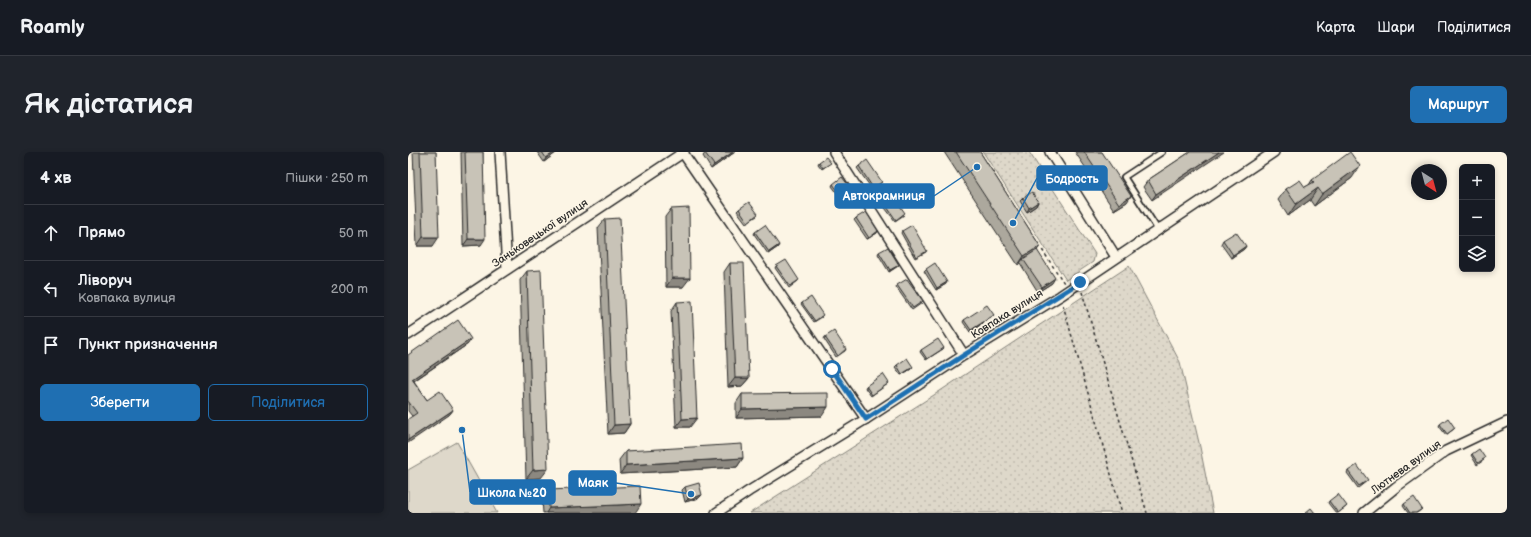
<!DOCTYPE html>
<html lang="uk">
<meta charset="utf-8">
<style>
body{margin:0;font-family:"Balsamiq Sans",sans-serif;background:#20242c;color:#f1f3f6}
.controls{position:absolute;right:12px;top:12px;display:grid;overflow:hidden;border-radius:6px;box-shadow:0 2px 6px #0003}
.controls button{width:36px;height:36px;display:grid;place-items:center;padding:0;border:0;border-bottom:1px solid #363941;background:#171b24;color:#f1f3f6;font:20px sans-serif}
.compass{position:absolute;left:1003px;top:12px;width:36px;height:36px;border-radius:50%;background:#171b24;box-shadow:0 2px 6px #0003;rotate:144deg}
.stop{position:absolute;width:12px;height:12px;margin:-9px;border:3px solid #1f6fb2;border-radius:50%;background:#fff}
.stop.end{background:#1f6fb2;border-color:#fff;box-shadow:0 1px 4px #0008}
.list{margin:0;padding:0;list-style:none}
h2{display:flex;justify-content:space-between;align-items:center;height:52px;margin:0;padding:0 16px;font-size:17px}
h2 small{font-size:13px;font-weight:400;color:#9ea1a6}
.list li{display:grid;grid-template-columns:26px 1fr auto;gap:12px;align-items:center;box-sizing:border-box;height:56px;padding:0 16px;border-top:1px solid #363941}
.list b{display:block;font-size:15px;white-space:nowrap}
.list p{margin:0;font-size:13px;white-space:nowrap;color:#9ea1a6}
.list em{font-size:13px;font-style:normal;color:#9ea1a6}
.actions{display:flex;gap:8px;padding:12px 16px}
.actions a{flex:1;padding:9px 0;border:1px solid #1f6fb2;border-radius:6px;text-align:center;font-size:14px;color:#1f6fb2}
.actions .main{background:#1f6fb2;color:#fff}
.icon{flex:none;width:22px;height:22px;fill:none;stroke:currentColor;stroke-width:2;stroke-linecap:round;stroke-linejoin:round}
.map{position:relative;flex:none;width:1099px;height:361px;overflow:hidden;border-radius:6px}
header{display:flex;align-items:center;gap:24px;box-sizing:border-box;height:56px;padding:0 20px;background:#171b24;border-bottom:1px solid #363941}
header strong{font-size:19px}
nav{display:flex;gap:22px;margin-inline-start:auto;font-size:14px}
.intro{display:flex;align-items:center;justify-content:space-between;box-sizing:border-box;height:96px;padding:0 24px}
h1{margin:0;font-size:28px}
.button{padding:10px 18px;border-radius:6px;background:#1f6fb2;color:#fff;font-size:14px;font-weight:700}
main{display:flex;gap:24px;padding:0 24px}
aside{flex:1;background:#171b24;border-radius:6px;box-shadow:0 2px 6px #0003}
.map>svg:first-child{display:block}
.green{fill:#ded8ca;stroke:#84827a}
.park{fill:url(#park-dots);stroke:#84827a}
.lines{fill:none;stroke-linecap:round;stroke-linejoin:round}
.service-casing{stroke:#2b2b2b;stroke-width:8}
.minor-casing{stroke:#2b2b2b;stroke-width:12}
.path{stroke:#2b2b2b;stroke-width:1.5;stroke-dasharray:3 3;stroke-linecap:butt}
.service{stroke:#fcf5e5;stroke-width:4.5}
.minor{stroke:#fcf5e5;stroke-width:9}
.wall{fill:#aca89d;stroke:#2b2b2b}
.shaded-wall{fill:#8c8880;stroke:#2b2b2b}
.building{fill:#c8c3b7;stroke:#2b2b2b}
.route{stroke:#1f6fb2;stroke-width:5}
.labels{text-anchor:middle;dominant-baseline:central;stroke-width:3;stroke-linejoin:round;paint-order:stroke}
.street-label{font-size:11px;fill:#2b2b2b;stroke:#fcf5e5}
.leader{fill:none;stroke:#1f6fb2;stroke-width:1.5}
.callout-dot{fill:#1f6fb2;stroke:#fcf5e5;stroke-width:1.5}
.callout{fill:#1f6fb2;stroke:#1f6fb2;stroke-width:1.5}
.callout-label{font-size:12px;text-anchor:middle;font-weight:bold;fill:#fff}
</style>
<header>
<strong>Roamly</strong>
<nav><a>Карта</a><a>Шари</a><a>Поділитися</a></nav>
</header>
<div class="intro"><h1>Як дістатися</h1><a class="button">Маршрут</a></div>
<main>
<aside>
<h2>4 хв<small>Пішки · 250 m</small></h2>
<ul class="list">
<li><svg class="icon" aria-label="ahead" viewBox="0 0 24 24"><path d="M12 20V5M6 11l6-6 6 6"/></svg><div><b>Прямо</b></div><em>50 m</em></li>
<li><svg class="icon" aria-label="left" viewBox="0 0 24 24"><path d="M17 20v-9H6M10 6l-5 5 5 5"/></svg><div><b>Ліворуч</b><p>Ковпака вулиця</p></div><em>200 m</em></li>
<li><svg class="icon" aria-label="arrive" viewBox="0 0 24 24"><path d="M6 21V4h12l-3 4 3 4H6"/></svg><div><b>Пункт призначення</b></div></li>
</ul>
<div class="actions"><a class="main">Зберегти</a><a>Поділитися</a></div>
</aside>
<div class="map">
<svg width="1099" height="361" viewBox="0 0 1099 361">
<defs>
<pattern id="park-dots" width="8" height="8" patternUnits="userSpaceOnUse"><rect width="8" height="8" fill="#ded8ca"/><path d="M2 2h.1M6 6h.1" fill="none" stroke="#bfbaae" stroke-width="1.8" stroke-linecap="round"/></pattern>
</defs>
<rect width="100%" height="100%" fill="#fcf5e5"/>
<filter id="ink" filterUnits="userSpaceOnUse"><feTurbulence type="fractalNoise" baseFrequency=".025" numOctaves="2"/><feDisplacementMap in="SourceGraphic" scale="8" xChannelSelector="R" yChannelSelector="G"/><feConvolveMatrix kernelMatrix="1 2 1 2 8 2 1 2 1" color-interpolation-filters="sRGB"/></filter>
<g filter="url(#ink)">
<!-- green -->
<polygon class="green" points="49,290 89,361 0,361 0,318"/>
<!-- park -->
<g class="park">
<polygon points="575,0 621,0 687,102 685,110 658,128"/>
<polygon points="721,114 772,210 792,295 805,361 342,361 526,243"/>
</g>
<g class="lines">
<!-- service casing -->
<g class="service-casing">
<polyline id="service" points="750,78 716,25 754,0"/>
</g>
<!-- minor casing -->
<g class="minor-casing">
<g id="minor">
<polyline points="92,0 99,117"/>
<polyline points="426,0 556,203"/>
<polyline points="642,0 708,105"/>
<polyline points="275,1 458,267"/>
<polyline points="0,183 276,0"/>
<polyline points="308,361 341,339 458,267 556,203 652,144 866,0"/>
<polyline points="956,361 988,335 1038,299 1099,270"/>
</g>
</g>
<!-- path -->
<g class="path">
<polyline points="631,93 656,131"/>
<polyline points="674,140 739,361"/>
<polyline points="655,153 714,361"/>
</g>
<!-- service -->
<use href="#service" class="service"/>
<!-- minor -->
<use href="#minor" class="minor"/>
</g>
<!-- wall -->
<g class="wall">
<polygon points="5,0 28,0 25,94 9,94"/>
<polygon points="53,0 75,0 73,93 55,94"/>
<polygon points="129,0 149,0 136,10"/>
<polygon points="298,0 327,0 303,17 295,4"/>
<polygon points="536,0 572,0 632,94 629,98 644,131 630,140 612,111 610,113"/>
<polygon points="667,0 694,0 719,50 706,58"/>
<polygon points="782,0 744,48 735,35 740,28"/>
<polygon points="411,10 421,12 414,17 410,12"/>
<polygon points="451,14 474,30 473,31 464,37 449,16"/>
<polygon points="944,26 906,54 902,48 880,64 870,48 878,37 897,35 901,33 904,28"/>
<polygon points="425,32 448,46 438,53 424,34"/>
<polygon points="473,46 496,63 487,69 471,48"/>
<polygon points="615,46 630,50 628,54 619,60 612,49"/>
<polygon points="263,57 275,135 258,135 257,65"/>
<polygon points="331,57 349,64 338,71 329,59"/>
<polygon points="448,66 469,81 459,87 446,68"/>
<polygon points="197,67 222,272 216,281 200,282 190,76"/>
<polygon points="494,79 518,100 507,106 493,81"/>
<polygon points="347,80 370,95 360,102 346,82"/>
<polygon points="815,88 838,94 836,97 823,106 813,92"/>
<polygon points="471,100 490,114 481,120 470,102"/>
<polygon points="322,111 341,226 334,234 320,235 316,120"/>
<polygon points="368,114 390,129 381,136 367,116"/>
<polygon points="518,117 538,132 528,138 516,119"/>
<polygon points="119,119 133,326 118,327 112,128"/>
<polygon points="489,133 514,151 504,158 488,135"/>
<polygon points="269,150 282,275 268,275 263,159"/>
<polygon points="394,151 414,165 406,170 393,152"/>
<polygon points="584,165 562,180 555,170 556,168"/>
<polygon points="417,185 438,197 437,199 428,205 416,187"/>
<polygon points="60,192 6,229 19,248 45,258 41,263 4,264 0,259 0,203"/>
<polygon points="536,196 535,197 518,208 512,200 513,198"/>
<polygon points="489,213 503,217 493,223 487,215"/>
<polygon points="481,231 480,232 463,244 457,236 458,234"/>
<polygon points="334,242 414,264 328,266 328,251"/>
<polygon points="1032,272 1047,276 1046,277 1038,283 1031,274"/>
<polygon points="218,299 335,306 329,315 212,322 211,308"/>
<polygon points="1064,302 1076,308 1069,313 1063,303"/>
<polygon points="940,319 959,329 950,336 939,321"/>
<polygon points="277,335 291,346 277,350 274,338"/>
<polygon points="141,338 227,361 135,361 134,347"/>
<polygon points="921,349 939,354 938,355 930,361 928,361 920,351"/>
<polygon points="996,352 1014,357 1009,361 1000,361 995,354"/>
</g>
<!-- shaded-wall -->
<g class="shaded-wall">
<polygon points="147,0 149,0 136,10 138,6"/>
<polygon points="325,0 327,0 303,17 306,13"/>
<polygon points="811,0 816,0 744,48 748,42"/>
<polygon points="952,14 944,26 906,54 914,42"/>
<polygon points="910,36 902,48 880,64 888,52"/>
<polygon points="723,44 719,50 706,58 711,52"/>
<polygon points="630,50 628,54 619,60 621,56"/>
<polygon points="470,79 469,81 459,87 461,86"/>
<polygon points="15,85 31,85 25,94 9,94"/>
<polygon points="60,87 77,87 73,93 55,94"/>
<polygon points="371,93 370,95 360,102 361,100"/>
<polygon points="632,94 626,103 615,107 612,111 610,113 616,104"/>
<polygon points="838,94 836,97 823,106 825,103"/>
<polygon points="491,113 490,114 481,120 482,118"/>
<polygon points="264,126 282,126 275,135 258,135"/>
<polygon points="647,126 644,131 630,140 634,135"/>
<polygon points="539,130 538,132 528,138 529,136"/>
<polygon points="586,163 584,165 562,180 563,178"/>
<polygon points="63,187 60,192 1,232 4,227"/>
<polygon points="505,215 503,217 493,223 494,222"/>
<polygon points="327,226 341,226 334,234 320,235"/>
<polygon points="420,255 414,264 328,266 334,257"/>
<polygon points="45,258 41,263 0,291 0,288"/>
<polygon points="289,266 282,275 268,275 274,267"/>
<polygon points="222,272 216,281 200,282 206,273"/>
<polygon points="335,306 329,315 212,322 218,313"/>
<polygon points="140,317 133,326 118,327 125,318"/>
<polygon points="294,343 291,346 277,350 280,347"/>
<polygon points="233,352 227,361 138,361 141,356"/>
</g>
<!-- building -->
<g class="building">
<polygon points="12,0 28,0 31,85 15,85"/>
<polygon points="57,0 75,0 77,87 60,87"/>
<polygon points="134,0 147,0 138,6"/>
<polygon points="298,0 325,0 306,13 297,1"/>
<polygon points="548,0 572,0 632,94 616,104"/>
<polygon points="676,0 694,0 723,44 711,52"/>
<polygon points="782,0 811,0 748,42 740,28"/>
<polygon points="942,0 952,14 914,42 910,36 888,52 878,37 892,28 897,35 906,30 904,28"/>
<polygon points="418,5 423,11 415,16 411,10"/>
<polygon points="459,8 474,30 465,36 451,14"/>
<polygon points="434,25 449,44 439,51 425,32"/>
<polygon points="482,40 497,61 488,68 473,46"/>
<polygon points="624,40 630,50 621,56 615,46"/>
<polygon points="341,50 350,62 340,70 331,57"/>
<polygon points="281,56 282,126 264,126 263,57"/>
<polygon points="458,60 470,79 461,86 448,66"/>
<polygon points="212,66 222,272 206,273 197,67"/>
<polygon points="357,73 371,93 361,100 347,80"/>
<polygon points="504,73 519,99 509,105 494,79"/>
<polygon points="828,80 838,94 825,103 815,88"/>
<polygon points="480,95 491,113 482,118 471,100"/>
<polygon points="629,98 647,126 634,135 615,107"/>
<polygon points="378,108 391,128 382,134 368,114"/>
<polygon points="322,111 336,111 341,226 327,226"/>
<polygon points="527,111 539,130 529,136 518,117"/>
<polygon points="133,118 140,317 125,318 119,119"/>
<polygon points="499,127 515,149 505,156 489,133"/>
<polygon points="403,145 415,163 407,169 394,151"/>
<polygon points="284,149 289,266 274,267 269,150"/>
<polygon points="579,153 586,163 563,178 556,168"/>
<polygon points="50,168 63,187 4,227 19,248 32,239 45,258 0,288 0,267 9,261 0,249 0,203"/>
<polygon points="426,179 438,197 430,204 417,185"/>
<polygon points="530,187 536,196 519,207 513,198"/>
<polygon points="499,206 505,215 494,222 489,213"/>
<polygon points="475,222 481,231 464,243 458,234"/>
<polygon points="420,241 420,255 334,257 334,242"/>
<polygon points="1040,266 1047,276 1039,282 1032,272"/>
<polygon points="334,292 335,306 218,313 218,299"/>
<polygon points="1071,297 1077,306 1070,311 1064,302"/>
<polygon points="949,313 960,328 951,334 940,319"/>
<polygon points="291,331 294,343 280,347 277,335"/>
<polygon points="232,334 233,352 141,356 141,338"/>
<polygon points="930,342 939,354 930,361 921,349"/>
<polygon points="1006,345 1014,357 1008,361 1002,361 996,352"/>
<polygon points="903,356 907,361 897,361"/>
</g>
</g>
<g class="lines" filter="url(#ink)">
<!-- route -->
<polyline class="route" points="424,217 458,267 556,203 672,130"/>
</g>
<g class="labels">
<!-- street labels -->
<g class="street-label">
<text transform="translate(132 81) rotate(-34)">Заньковецької вулиця</text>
<text transform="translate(599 162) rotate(-32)">Ковпака вулиця</text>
<text transform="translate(998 315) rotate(-36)">Лютнева вулиця</text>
</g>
</g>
<!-- callouts -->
<path class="leader" d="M605 71L629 26M569 15L526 44M283 342L208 331M54 278L62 340"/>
<g class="callout-dot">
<circle cx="605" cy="71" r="4"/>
<circle cx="569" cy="15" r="4"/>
<circle cx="283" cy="342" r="4"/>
<circle cx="54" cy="278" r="4"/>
</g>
<g class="callout">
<rect x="629" y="14" width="70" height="24" rx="4"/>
<rect x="427" y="32" width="99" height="24" rx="4"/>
<rect x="161" y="319" width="47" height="24" rx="4"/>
<rect x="62" y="328" width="85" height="24" rx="4"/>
</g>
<g class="callout-label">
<text x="664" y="31">Бодрость</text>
<text x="476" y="48">Автокрамниця</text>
<text x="185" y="335">Маяк</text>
<text x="104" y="345">Школа №20</text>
</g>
</svg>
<div class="controls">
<button>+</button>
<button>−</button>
<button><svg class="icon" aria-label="layers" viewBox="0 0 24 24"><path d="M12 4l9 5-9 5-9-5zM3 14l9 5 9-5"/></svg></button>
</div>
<svg class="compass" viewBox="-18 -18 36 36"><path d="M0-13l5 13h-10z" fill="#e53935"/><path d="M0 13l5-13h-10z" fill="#9ea1a6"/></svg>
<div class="stop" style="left:424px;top:217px"></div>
<div class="stop end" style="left:672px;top:130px"></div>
</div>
</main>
